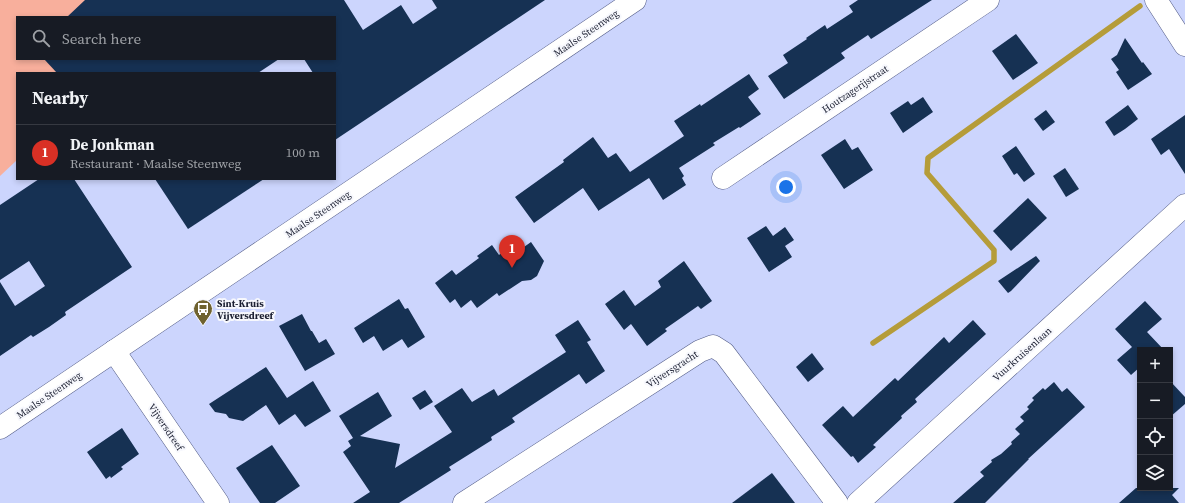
<!DOCTYPE html>
<meta charset="utf-8">
<style>
body{margin:0;font-family:"Source Serif 4",serif;background:#242831;color:#f1f3f6}
.controls{position:absolute;right:12px;bottom:12px;display:grid;overflow:hidden;border-radius:0px;box-shadow:0 2px 6px #0003}
.controls button{width:36px;height:36px;display:grid;place-items:center;padding:0;border:0;border-bottom:1px solid #363941;background:#171b24;color:#f1f3f6;font:20px sans-serif}
.you{position:absolute;left:786px;top:187px;width:14px;height:14px;margin:-10px;border:3px solid #fff;border-radius:50%;background:#1a73e8;box-shadow:0 0 0 6px #1a73e833}
.badge{display:grid;place-items:center;width:26px;height:26px;border-radius:50%;background:#d93025;color:#fff;font-size:13px;font-weight:700}
.pin{position:absolute;translate:-50% -33px;filter:drop-shadow(0 1px 2px #0008)}
.pin::after{content:'';position:absolute;top:21px;width:14px;height:12px;background:inherit;clip-path:polygon(0 0,100% 0,50% 100%)}
.list{margin:0;padding:0;list-style:none}
h2{display:flex;justify-content:space-between;align-items:center;height:52px;margin:0;padding:0 16px;font-size:17px}
h2 small{font-size:13px;font-weight:400;color:#9ea1a6}
.list li{display:grid;grid-template-columns:26px 1fr auto;gap:12px;align-items:center;box-sizing:border-box;height:56px;padding:0 16px;border-top:1px solid #363941}
.list b{display:block;font-size:15px;white-space:nowrap}
.list p{margin:0;font-size:13px;white-space:nowrap;color:#9ea1a6}
.list em{font-size:13px;font-style:normal;color:#9ea1a6}
.icon{flex:none;width:22px;height:22px;fill:none;stroke:currentColor;stroke-width:2;stroke-linecap:round;stroke-linejoin:round}
.map{position:relative;flex:none;width:1185px;height:503px;overflow:hidden}
.search{position:absolute;background:#171b24;box-shadow:0 2px 6px #0003;left:16px;top:16px;width:320px;height:44px;display:flex;align-items:center;gap:10px;box-sizing:border-box;padding:0 14px;border-radius:0px;color:#9ea1a6;font-size:15px}
.panel{position:absolute;background:#171b24;box-shadow:0 2px 6px #0003;left:16px;top:72px;width:320px;height:108px;border-radius:0px}
.map>svg:first-child{display:block}
.green{fill:#f8af9c}
.lines{fill:none;stroke-linecap:round;stroke-linejoin:round}
.stream{stroke:#b59c39;stroke-width:5.5}
.building{fill:#163153}
.minor-casing{stroke:#545d87;stroke-width:23}
.major-casing{stroke:#545d87;stroke-width:23}
.minor{stroke:#fff;stroke-width:22}
.major{stroke:#fff;stroke-width:22}
.labels{text-anchor:middle;dominant-baseline:central;stroke-width:4;stroke-linejoin:round;paint-order:stroke}
.street-label{font-size:10px;fill:#1b1f31;stroke:#f7f8fd}
.poi-label{font-size:10px;font-weight:bold;fill:#1b1f31;stroke:#f7f8fd;text-anchor:start}
</style>
<div class="map">
<svg width="1185" height="503" viewBox="0 0 1185 503">
<rect width="100%" height="100%" fill="#ccd5fd"/>
<!-- green -->
<polygon class="green" points="0,0 183,0 165,17 17,17 17,59 122,59 107,73 17,73 17,160 0,176"/>
<g class="lines">
<!-- stream -->
<polyline class="stream" points="873,343 994,261 994,250 927,173 928,158 1140,6"/>
</g>
<!-- building -->
<g class="building">
<polygon points="85,0 344,0 363,30 401,5 413,24 437,8 432,0 545,0 335,140 335,73 313,73 304,59 335,59 335,17 67,17"/>
<polygon points="858,0 932,0 871,39 868,35 841,53 845,58 784,99 768,76 788,63 783,55 807,39 806,38 825,25 827,29 853,12 849,6"/>
<polygon points="1016,34 1038,63 1013,80 992,51"/>
<polygon points="1125,38 1142,63 1143,62 1152,74 1128,90 1116,72 1119,70 1111,59 1117,55"/>
<polygon points="44,59 279,59 258,73 57,73"/>
<polygon points="749,74 759,89 748,97 761,114 740,128 739,127 713,143 715,145 679,168 684,176 682,178 686,185 663,200 649,178 598,211 598,210 583,188 534,223 515,197 564,162 563,160 593,137 608,158 616,153 630,172 684,136 674,121 700,104 701,106"/>
<polygon points="923,97 933,112 903,133 890,113 908,101 911,105"/>
<polygon points="1128,105 1138,119 1125,129 1114,136 1105,122"/>
<polygon points="1046,110 1055,122 1043,131 1034,119"/>
<polygon points="1185,115 1185,174 1169,149 1161,155 1151,139"/>
<polygon points="845,139 852,150 858,147 873,170 844,189 821,155"/>
<polygon points="1016,146 1035,174 1024,182 1017,173 1014,175 1002,156"/>
<polygon points="1065,168 1079,189 1066,197 1053,176"/>
<polygon points="39,179 74,179 132,267 65,312 66,315 49,327 33,337 31,335 0,356 0,282 15,306 45,286 29,261 0,280 0,205"/>
<polygon points="155,179 264,179 188,229"/>
<polygon points="1028,198 1047,218 1011,251 993,231"/>
<polygon points="766,226 773,236 785,227 794,240 785,246 792,257 769,272 747,238"/>
<polygon points="531,242 544,261 537,276 531,280 522,281 499,296 497,293 477,308 471,300 461,308 455,299 450,303 435,283 452,270 456,275 479,258 477,256 492,245 499,255 505,250 510,257"/>
<polygon points="1036,256 1040,261 1038,263 1011,291 1008,293 998,281"/>
<polygon points="684,261 712,301 701,309 698,306 665,329 667,331 647,346 631,324 624,330 605,304 624,290 635,306 661,287 658,281"/>
<polygon points="399,299 405,309 408,308 425,337 408,348 402,339 383,351 374,336 363,343 354,328"/>
<polygon points="1145,301 1162,319 1147,332 1164,350 1140,350 1140,367 1131,375 1117,360 1132,347 1115,329"/>
<polygon points="302,314 311,331 312,331 319,343 326,339 335,354 305,371 279,326"/>
<polygon points="578,320 591,340 587,342 605,371 586,384 579,374 512,418 515,422 491,437 492,440 449,467 451,470 399,503 353,503 370,492 343,452 351,446 348,441 353,438 339,416 378,392 392,416 360,436 400,444 395,468 452,432 434,406 462,388 472,402 494,389 498,396 566,352 555,335"/>
<polygon points="973,320 986,334 915,399 917,402 901,416 902,418 873,445 876,447 858,463 853,456 851,457 822,425 843,406 853,417 895,378 898,381 944,337 949,343"/>
<polygon points="812,353 824,369 808,382 796,367"/>
<polygon points="266,367 287,398 313,381 331,411 305,427 295,414 279,425 266,405 243,421 229,418 226,414 215,412 209,404"/>
<polygon points="1170,381 1185,397 1185,404 1170,417"/>
<polygon points="1054,382 1062,392 1067,388 1085,407 1028,459 1029,459 985,503 953,503 984,476 980,472 992,462 991,460 1001,454 1012,444 1011,442 1020,434 1015,429 1024,421 1020,417 1029,409 1027,407 1034,400 1032,398 1043,388 1045,390"/>
<polygon points="425,390 433,402 420,410 412,398"/>
<polygon points="122,428 139,454 121,467 123,469 111,478 110,476 106,479 87,452"/>
<polygon points="272,445 300,486 275,503 260,503 236,468"/>
<polygon points="772,473 795,503 732,503"/>
<polygon points="1136,488 1179,488 1172,495 1179,503 1119,503"/>
</g>
<g class="lines">
<!-- minor casing -->
<g class="minor-casing">
<g id="minor">
<polyline points="1156,0 1185,45"/>
<polyline points="723,178 988,0"/>
<polyline points="114,351 218,503"/>
<polyline points="464,503 700,351 713,346 724,353 837,503"/>
<polyline points="858,503 1185,205"/>
</g>
</g>
<!-- major casing -->
<g class="major-casing">
<polyline id="major" points="0,428 635,0"/>
</g>
<!-- minor -->
<use href="#minor" class="minor"/>
<!-- major -->
<use href="#major" class="major"/>
</g>
<!-- icons -->
<defs>
<g id="bus-pin" transform="scale(1)"><path d="M0 17L-7.5 6A9.5 9.5 0 1 1 7.5 6Z" fill="#6f622f" stroke="#f7f8fd"/><path d="M-5-6H5V4H4V6H2V4H-2V6H-4V4H-5ZM-3.5-4V0h7V-4ZM-3.5 1.2v1.5H-2V1.2ZM2 1.2v1.5H3.5V1.2Z" fill="#fff"/></g>
</defs>
<g fill-rule="evenodd">
<use href="#bus-pin" x="203" y="309"/>
</g>
<g class="labels">
<!-- street labels -->
<g class="street-label">
<text transform="translate(586 33) rotate(-34)">Maalse Steenweg</text>
<text transform="translate(855 89) rotate(-34)">Houtzagerijstraat</text>
<text transform="translate(318 214) rotate(-34)">Maalse Steenweg</text>
<text transform="translate(1022 354) rotate(-42)">Vuurkruisenlaan</text>
<text transform="translate(672 369) rotate(-33)">Vijversgracht</text>
<text transform="translate(49 395) rotate(-34)">Maalse Steenweg</text>
<text transform="translate(166 427) rotate(56)">Vijversdreef</text>
</g>
<!-- poi labels -->
<g class="poi-label">
<text x="217" y="303">Sint-Kruis<tspan x="217" dy="12">Vijversdreef</tspan></text>
</g>
</g>
</svg>
<div class="controls">
<button>+</button>
<button>−</button>
<button><svg class="icon" aria-label="locate" viewBox="0 0 24 24"><circle cx="12" cy="12" r="6"/><path d="M12 2v4M12 18v4M2 12h4M18 12h4"/></svg></button>
<button><svg class="icon" aria-label="layers" viewBox="0 0 24 24"><path d="M12 4l9 5-9 5-9-5zM3 14l9 5 9-5"/></svg></button>
</div>
<div class="you"></div>
<div class="pin badge" style="left:512px;top:268px">1</div>
<div class="search"><svg class="icon" aria-label="search" viewBox="0 0 24 24"><circle cx="10" cy="10" r="6"/><path d="M15 15l6 6"/></svg>Search here</div>
<section class="panel">
<h2>Nearby<small></small></h2>
<ul class="list">
<li><span class="badge">1</span><div><b>De Jonkman</b><p>Restaurant · Maalse Steenweg</p></div><em>100 m</em></li>
</ul>
</section>
</div>
